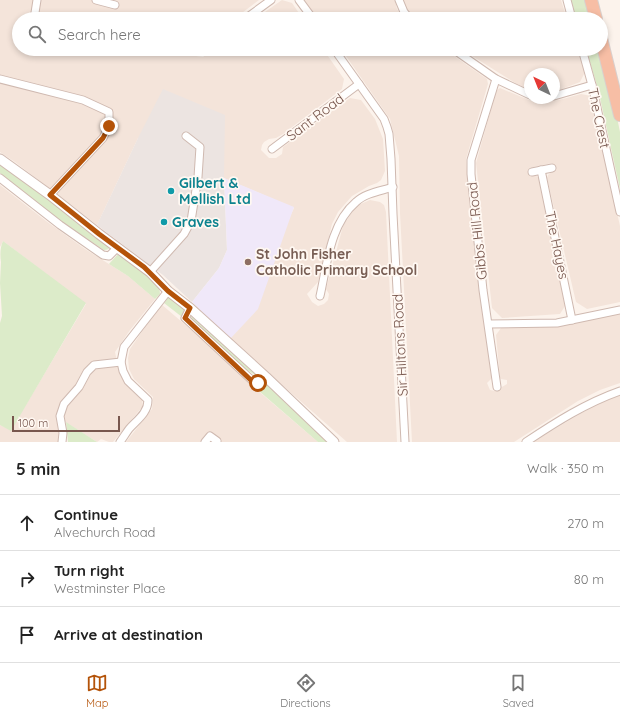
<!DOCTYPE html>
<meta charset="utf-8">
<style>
body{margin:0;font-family:Quicksand,sans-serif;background:#f2f2f2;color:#222}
.compass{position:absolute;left:524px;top:68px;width:36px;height:36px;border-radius:50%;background:#fff;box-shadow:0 2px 6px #0003;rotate:317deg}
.scale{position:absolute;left:12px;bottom:10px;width:108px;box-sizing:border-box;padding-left:4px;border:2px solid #78574e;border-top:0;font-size:11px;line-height:14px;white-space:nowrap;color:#78574e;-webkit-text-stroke:3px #fff8f2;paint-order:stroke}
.stop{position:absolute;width:12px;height:12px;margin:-9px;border:3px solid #b45309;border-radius:50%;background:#fff}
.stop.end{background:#b45309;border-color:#fff;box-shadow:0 1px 4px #0008}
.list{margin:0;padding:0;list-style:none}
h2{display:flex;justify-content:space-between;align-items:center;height:52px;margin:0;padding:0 16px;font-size:17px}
h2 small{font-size:13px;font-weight:400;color:#767676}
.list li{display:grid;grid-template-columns:26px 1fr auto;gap:12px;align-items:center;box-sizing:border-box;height:56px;padding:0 16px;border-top:1px solid #e0e0e0}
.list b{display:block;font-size:15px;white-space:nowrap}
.list p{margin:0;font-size:13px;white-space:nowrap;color:#767676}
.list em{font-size:13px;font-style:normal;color:#767676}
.icon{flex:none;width:22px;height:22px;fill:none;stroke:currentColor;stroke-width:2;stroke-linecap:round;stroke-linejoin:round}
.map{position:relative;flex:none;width:620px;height:442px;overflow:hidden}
.search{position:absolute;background:#fff;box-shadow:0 2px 6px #0003;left:12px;right:12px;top:12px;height:44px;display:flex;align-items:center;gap:10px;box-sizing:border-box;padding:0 14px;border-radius:22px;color:#767676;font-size:15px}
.sheet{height:220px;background:#fff}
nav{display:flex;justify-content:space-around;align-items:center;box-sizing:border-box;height:56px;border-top:1px solid #e0e0e0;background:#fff;font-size:11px;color:#767676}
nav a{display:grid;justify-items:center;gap:2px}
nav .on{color:#b45309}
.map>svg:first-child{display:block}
.residential{fill:#f4e4da}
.industrial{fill:#ece4e1}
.education{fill:#f0e8f9}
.green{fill:#dcebc9}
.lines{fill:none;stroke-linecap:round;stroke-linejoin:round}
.minor-casing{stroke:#cfb9b0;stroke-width:9}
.tertiary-casing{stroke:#cfb9b0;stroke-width:11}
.trunk-casing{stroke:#d9d0cd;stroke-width:14}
.minor{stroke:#fff;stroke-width:7}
.tertiary{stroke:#fff;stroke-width:9}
.trunk{stroke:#f7bea5;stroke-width:12}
.route{stroke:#b45309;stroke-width:5}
.culture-dot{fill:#0f9aa8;stroke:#fff8f2;stroke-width:1.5}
.education-dot{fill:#8d6e63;stroke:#fff8f2;stroke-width:1.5}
.labels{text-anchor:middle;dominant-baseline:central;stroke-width:3.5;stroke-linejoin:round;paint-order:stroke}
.street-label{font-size:14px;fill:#78574e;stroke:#fff8f2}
.culture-label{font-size:14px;font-weight:bold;fill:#0d838f;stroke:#fff8f2;text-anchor:start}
.education-label{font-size:14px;font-weight:bold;fill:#785e54;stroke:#fff8f2;text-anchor:start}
</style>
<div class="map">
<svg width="620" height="442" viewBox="0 0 620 442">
<rect width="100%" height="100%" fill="#fcf3ec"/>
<!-- residential -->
<g class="residential">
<polygon points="0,0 259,0 234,19 19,19 19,49 192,49 192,52 196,56 203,57 207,54 211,49 323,49 344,79 342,89 283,134 276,138 269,139 264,142 262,145 261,150 269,158 276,158 282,154 283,147 350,98 361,100 375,119 383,139 385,171 381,180 377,183 369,186 352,196 338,212 332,224 318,282 307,294 312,302 318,306 324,304 328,300 329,294 326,289 343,226 356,206 370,200 380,202 384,205 386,212 397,442 347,442 230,339 294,208 224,178 224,146 138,138 97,225 15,162 0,152"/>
<polygon points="282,0 292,3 303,19 255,19"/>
<polygon points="304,0 395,0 397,9 404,19 318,19"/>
<polygon points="402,0 561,0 567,19 416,19 409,12"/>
<polygon points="341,49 444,49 487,79 488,84 466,159 469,199 491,375 491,379 487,383 490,390 495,391 507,384 507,380 501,379 500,378 496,335 501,328 557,325 620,314 620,383 600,390 578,401 514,442 412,442 400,213 399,156 390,119"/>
<polygon points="461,49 577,49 585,72 580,82 554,92 554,74 530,74 530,90 517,84"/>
<polygon points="500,88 529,100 540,102 559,100 581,94 591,96 620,226 620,302 587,309 576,302 547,178 548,175 553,171 552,163 529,168 531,175 535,175 539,178 565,306 560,314 502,318 492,308 476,163 496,91"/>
<polygon points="0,185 46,221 85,249 128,276 155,299 130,330 115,352 119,370 127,384 142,400 143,406 113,442 109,442 101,439 97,442 56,416 59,439 58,442 0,442 0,425 11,430 86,304 3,241 0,247"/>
<polygon points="161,304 217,352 256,389 318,442 126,442 152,409 153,397 134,379 129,369 128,358 130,349"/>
<polygon points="620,394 620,442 533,442 595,405"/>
</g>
<!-- industrial -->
<polygon class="industrial" points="163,89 225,115 224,178 227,250 219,268 192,302 163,275 97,225 138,138"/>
<!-- education -->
<polygon class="education" points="224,178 294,207 258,309 230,339 192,302 219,268 227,250"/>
<!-- green -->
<g class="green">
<polygon points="571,0 587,0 592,19 576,19"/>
<polygon points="586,49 600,49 612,93 620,132 620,189 598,89"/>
<path d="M0,164L5,165L111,246C109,249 107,250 104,250L62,222L0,173Z"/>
<path d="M3,241L86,303L11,431L0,425V323L2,316L0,283L1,262C0,256 0,247 3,241Z"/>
<polygon points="120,252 159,285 160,294 155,299 128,276 109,264"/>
<polygon points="168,298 171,298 186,309 182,317 164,303"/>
<polygon points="192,315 261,376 260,378 245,369 191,318"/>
<polygon points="265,381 332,442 318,442 259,391 259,387"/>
<polygon points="66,422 97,442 68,442"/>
</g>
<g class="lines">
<!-- minor casing -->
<g class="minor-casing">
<g id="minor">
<polyline points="96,0 115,5"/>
<polyline points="299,0 313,19"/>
<polyline points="399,0 404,12 410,19"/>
<polyline points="567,0 572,19"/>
<polyline points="34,19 37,0"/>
<polyline points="245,19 271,0"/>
<polyline points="334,49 384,119 387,127 389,134 391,159 393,214 405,442"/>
<polyline points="453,49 496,79 530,95"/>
<polyline points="582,49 592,85 620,212"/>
<polyline points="200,51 203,49"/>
<polyline points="0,79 83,100 109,112 109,126 103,138 50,195"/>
<polyline points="496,79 471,160 471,174 483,290 497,387"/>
<polyline points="554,96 592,85"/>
<polyline points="272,149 359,84"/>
<polyline points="541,170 572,320"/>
<polyline points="532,172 552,168"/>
<polyline points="0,178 60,225 103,255 109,256 117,248"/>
<polyline points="150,272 184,234 191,221 198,177 200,147 186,136"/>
<path d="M320,296C327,265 330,224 356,202C365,193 381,191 393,187"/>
<polyline points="190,308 185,318 257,385 266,377"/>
<polyline points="489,324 557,323 620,310"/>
<polyline points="62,442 63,433 60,416 64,404 79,387 87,372 94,365 121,362"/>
<path d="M120,442C123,438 126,433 129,429C137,420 148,413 148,400L128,381L123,371L121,362L124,347L168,291"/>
<polyline points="205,442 210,436 217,441"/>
<path d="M526,442C556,422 586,403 620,391"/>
</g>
</g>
<!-- tertiary casing -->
<g class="tertiary-casing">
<polyline id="tertiary" points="0,159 50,195 99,234 150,272 168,291 190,308 266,377 334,442"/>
</g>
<!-- trunk casing -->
<g class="trunk-casing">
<g id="trunk">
<polyline points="591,0 596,19"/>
<polyline points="601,38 620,115"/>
</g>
</g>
<!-- minor -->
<use href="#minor" class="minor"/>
<!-- tertiary -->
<use href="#tertiary" class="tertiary"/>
<!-- trunk -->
<use href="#trunk" class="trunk"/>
</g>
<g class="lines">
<!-- route -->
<polyline class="route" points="109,126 103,138 50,195 99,234 144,267 168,291 190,308 185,318 256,385 258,383"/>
</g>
<!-- markers -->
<g class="culture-dot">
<circle cx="171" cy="191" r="4"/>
<circle cx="164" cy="222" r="4"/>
</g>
<circle class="education-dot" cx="248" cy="262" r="4"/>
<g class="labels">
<!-- street labels -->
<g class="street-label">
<text transform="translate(315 117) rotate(-37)">Sant Road</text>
<text transform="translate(599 118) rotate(78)">The Crest</text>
<text transform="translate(477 231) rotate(-96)">Gibbs Hill Road</text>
<text transform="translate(557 245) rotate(78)">The Hayes</text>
<text transform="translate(400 345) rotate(-93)">Sir Hiltons Road</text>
</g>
<!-- culture labels -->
<g class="culture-label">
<text x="179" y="183">Gilbert &amp;<tspan x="179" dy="16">Mellish Ltd</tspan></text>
<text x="172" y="222">Graves</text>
</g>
<!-- education labels -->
<g class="education-label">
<text x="256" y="254">St John Fisher<tspan x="256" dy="16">Catholic Primary School</tspan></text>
</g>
</g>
</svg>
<svg class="compass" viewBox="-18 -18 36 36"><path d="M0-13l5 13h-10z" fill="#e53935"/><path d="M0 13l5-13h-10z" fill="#767676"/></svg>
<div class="scale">100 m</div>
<div class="stop" style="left:258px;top:383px"></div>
<div class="stop end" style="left:109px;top:126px"></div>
<div class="search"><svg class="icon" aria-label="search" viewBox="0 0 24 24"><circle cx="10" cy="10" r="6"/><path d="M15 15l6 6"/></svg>Search here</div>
</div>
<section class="sheet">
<h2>5 min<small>Walk · 350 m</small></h2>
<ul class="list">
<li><svg class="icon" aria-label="ahead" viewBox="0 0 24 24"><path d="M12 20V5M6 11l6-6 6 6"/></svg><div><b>Continue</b><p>Alvechurch Road</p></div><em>270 m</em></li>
<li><svg class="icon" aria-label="right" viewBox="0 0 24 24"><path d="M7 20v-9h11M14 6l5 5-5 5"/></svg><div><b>Turn right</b><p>Westminster Place</p></div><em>80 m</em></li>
<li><svg class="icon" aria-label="arrive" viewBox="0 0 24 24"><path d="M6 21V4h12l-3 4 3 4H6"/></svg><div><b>Arrive at destination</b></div></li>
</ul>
</section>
<nav>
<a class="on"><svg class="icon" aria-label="map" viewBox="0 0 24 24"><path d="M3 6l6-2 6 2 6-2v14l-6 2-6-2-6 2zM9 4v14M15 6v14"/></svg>Map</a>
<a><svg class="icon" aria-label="directions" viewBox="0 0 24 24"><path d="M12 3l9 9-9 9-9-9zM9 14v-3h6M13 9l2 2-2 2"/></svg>Directions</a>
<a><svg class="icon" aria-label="saved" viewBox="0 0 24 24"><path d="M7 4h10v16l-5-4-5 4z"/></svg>Saved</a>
</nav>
